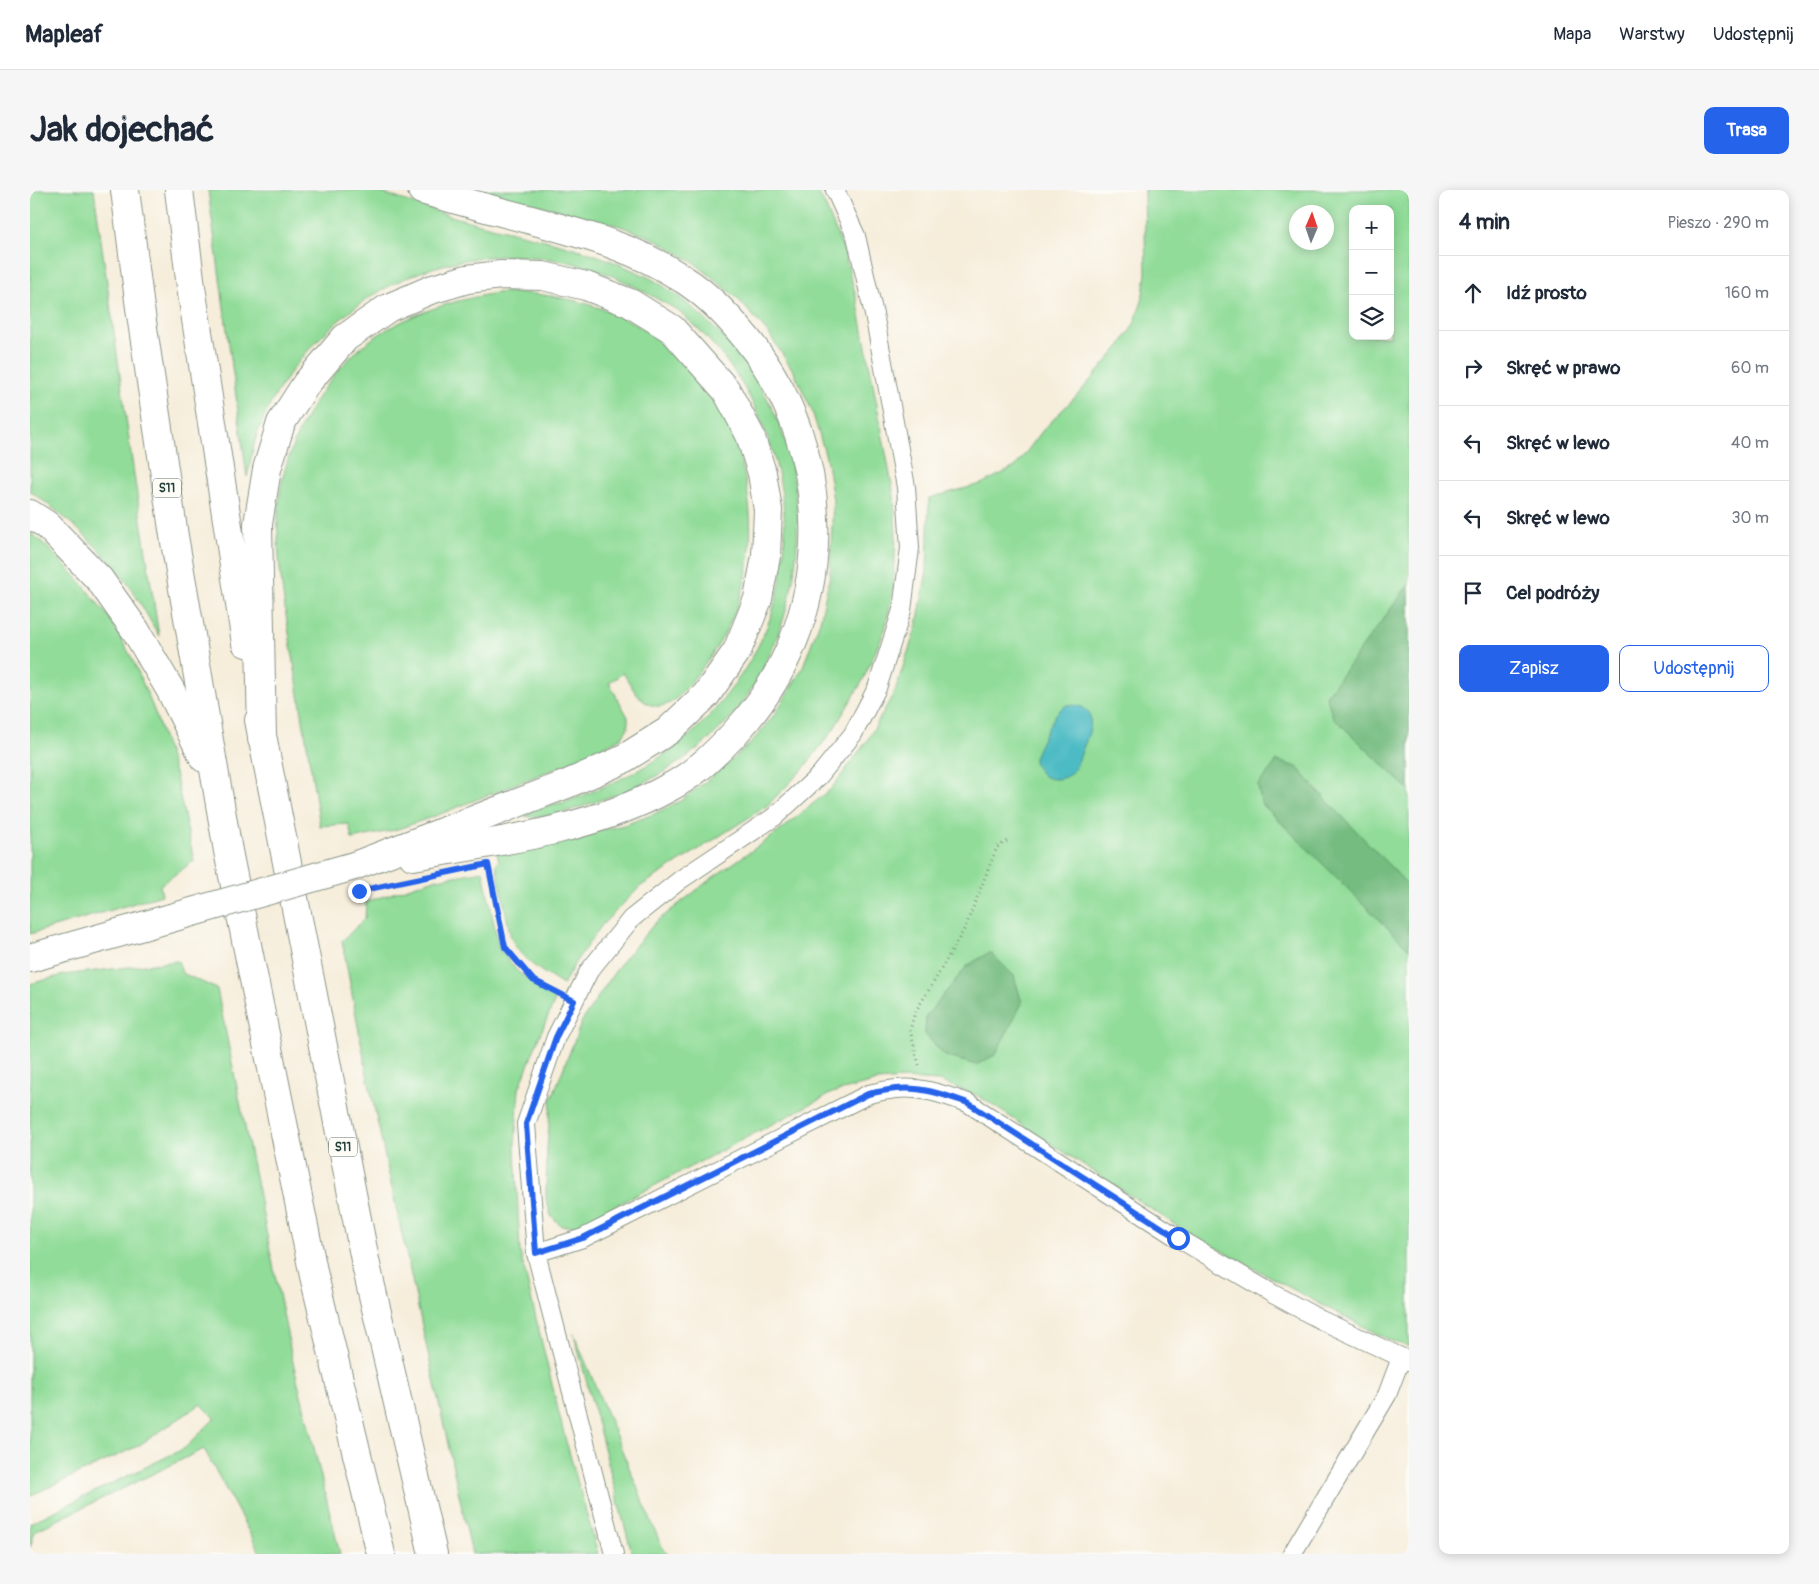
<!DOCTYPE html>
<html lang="pl">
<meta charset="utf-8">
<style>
body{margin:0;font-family:Pangolin,sans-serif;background:#f6f6f7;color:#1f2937}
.controls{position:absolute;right:15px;top:15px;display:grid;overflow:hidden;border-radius:10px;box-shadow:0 2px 12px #0003}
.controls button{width:45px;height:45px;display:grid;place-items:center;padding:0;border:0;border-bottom:1px solid #e0e1e3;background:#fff;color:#1f2937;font:25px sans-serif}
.compass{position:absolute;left:1259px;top:15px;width:45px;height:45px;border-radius:50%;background:#fff;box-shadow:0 2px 12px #0003;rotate:2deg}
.stop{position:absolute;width:15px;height:15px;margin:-11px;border:4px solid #2563eb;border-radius:50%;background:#fff}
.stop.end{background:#2563eb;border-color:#fff;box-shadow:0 1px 5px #0008}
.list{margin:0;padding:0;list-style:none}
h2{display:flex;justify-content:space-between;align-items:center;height:65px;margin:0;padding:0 20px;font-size:21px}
h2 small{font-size:16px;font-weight:400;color:#747a83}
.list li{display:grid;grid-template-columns:32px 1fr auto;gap:15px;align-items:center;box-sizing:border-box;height:75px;padding:0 20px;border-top:1px solid #e0e1e3}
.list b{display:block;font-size:19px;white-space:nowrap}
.list em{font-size:16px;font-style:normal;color:#747a83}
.actions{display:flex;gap:10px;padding:15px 20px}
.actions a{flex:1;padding:11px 0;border:1px solid #2563eb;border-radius:10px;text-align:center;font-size:18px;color:#2563eb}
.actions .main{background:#2563eb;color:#fff}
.icon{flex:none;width:28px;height:28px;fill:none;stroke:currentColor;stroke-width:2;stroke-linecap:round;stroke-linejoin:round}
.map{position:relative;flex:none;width:1379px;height:1364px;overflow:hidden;border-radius:10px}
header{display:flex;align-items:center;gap:30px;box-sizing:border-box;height:70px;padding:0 25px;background:#fff;border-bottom:1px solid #e0e1e3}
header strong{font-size:24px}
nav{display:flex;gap:28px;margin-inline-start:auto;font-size:18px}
.intro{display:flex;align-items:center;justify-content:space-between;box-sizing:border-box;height:120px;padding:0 30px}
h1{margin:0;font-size:35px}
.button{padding:12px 22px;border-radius:10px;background:#2563eb;color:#fff;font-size:18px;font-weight:700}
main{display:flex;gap:30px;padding:0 30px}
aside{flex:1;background:#fff;border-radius:10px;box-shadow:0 2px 12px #0003}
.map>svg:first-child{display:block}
.green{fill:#90dc98;stroke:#588c66;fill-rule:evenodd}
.forest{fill:#74bc80;stroke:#4a7c5a}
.water{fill:#4dbbc4;stroke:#367c7c}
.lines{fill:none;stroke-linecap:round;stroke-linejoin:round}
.lane-casing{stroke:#8a9587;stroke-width:20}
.highway-casing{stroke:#8a9587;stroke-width:30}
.path{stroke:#8a9587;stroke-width:3;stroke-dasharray:1 4;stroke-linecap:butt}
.lane{stroke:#fff;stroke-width:18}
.highway{stroke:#fff;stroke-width:28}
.highway-bridge-casing{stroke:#8a9587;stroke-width:30;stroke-linecap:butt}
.highway-bridge{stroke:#fff;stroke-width:28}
.route{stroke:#2563eb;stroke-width:6}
.labels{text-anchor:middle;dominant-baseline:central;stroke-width:4;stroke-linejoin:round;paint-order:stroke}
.shield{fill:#fdfcf7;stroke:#62766e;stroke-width:1}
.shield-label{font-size:12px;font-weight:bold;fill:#1f3d34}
</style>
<header>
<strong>Mapleaf</strong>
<nav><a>Mapa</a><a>Warstwy</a><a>Udostępnij</a></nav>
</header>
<div class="intro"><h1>Jak dojechać</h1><a class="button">Trasa</a></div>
<main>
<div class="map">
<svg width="1379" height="1364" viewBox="0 0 1379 1364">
<rect width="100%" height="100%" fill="#fdfcf7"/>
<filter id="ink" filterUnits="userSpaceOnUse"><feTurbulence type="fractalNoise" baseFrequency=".02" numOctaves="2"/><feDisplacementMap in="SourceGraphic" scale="10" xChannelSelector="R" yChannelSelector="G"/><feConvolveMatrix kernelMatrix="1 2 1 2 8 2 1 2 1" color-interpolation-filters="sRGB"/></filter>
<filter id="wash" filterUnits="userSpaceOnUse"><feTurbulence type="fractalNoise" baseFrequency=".0096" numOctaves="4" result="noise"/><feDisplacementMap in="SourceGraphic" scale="20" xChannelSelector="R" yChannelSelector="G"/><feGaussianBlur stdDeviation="1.12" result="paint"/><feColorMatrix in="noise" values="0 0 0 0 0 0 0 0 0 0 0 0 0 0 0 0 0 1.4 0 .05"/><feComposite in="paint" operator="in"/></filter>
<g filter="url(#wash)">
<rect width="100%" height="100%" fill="#f6edda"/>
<!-- green -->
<g class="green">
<path d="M0,0H64L104,285L129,446C116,423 103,399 86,378C61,349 31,323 0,301Z"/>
<path d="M178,0C214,0 250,0 287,0C304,0 323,0 341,0C348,1 357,5 364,7C383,13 402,20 421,26C481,44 543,52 600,79C609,83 619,87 627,92C684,128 737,188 756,254C781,340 765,439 712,513C684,553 628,591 582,606C561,613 516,632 495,626C508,616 526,615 541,610C592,591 645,565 681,524C709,491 733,456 745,413C775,308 733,189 648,121C640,115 630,111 622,106C574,78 532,66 476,66C421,67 366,86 322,120C280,152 241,199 225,251C222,262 220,275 217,287Z"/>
<path d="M450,0H787L795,15L814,61L828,114L864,306L866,346L863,401L855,440L832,492L803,540L773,579L737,616L611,696L572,735L546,771L533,795C513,782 491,771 481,748L466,674L469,671L467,662L594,635L624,624L652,610L684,585L720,554L745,524L772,479L790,431L800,385L803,310L796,267L782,221L764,182L739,144L707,108L666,74L625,49L590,36Z"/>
<path d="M1114,0H1379V1157L1359,1150L1292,1115L1153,1040L947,905L909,891L873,889L847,891L802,903L547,1036H531L521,1026L516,1009L517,959L521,910L552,831L592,771L626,732L682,688L747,643L801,599L837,551L865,501L887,435L897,381L899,308L951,294L985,277L1013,240L1050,202L1091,155L1104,134L1112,111L1116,83ZM1323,19H1360V146H1323ZM1266,22H1296V52H1266Z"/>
<path d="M473,102C515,103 557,110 594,128C609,135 623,146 635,156C642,163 651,169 658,176C707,229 730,310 717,381C710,420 690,458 664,488C655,500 642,518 626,516C609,514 602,496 593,483L579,493L598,527V538L591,548L555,567L405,626L365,640L322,649L319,634L290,636C281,580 272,524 263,467C254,414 240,339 253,287C265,237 298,182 339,151C378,123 426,109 473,102Z"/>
<polygon points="0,343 12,352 50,391 78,426 103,470 124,520 145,583 164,671 130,695 132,705 0,744"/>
<polygon points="453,681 469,758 488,782 526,808 509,847 489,899 485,956 490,1062 534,1244 568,1364 442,1364 338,889 312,751 335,728 336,712 402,690"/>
<polygon points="148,771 152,783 187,799 262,1168 310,1364 231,1364 174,1259 5,1341 0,1358 0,1333 155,1258 185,1228 171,1214 108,1256 0,1306 0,794 33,785"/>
<polygon points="544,1144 631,1355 638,1364 602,1364"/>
</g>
<!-- forest -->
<g class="forest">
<polygon points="1379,394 1379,600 1303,527 1296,506"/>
<polygon points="1247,571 1267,577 1285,598 1379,696 1379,759 1231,613 1228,595"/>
<polygon points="960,762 984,786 992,813 965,865 946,875 915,866 895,844 896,826 937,776"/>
</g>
<!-- water -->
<path class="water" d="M1037,515C1069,514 1062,538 1053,558C1049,569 1045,585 1032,588C1024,590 1016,589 1011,583C1007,578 1004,575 1004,569C1004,564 1023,527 1028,522C1030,519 1034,517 1037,515Z"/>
</g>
<g filter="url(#ink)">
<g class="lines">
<!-- lane casing -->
<g class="lane-casing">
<g id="lane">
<path d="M506,1063L553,1048L839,904C847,902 857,900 866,899C891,896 915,905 938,913L1148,1048L1243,1104L1291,1130L1379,1171"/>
<polyline points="584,1364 506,1063 496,934 526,847 559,781 601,729 650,690 744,627 789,586 823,544 847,498 872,420 880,358 876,297 845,129 826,46 805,0"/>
<polyline points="1262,1364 1357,1205 1371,1168"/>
</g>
</g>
<!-- highway casing -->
<g class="highway-casing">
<g id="highway">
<polyline points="95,0 110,118 144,346 198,661 284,1086 351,1364"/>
<polyline points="149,0 161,97 216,453"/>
<polyline points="0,324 17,335 70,390 106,441 141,501 174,568"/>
<polyline points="229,530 336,1075 403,1364"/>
<polyline points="232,549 228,334 237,279 251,233 276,194 315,148 358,118 400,100 437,89 471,85 513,86 556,96 600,113 642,139 696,200 720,245 732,283 738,320 736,366 728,409 707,461 676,505 638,541 590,571 537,594 324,676"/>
<path d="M383,666C467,652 562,640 638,598C664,585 685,564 704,544C808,433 810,264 716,148C698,126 677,104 653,89C605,57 552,44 498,29C462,20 427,10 392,0"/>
<polyline points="0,768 141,728"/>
</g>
</g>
<!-- path -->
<g class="path">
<polyline points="460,683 475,757 503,790 522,800"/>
<polyline points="889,875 880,840 885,822 902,795 935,738 967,657 979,650"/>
</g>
<!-- lane -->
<use href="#lane" class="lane"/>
<!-- highway -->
<use href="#highway" class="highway"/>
<!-- highway-bridge casing -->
<g class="highway-bridge-casing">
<polyline id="highway-bridge" points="141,728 324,676"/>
</g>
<!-- highway-bridge -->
<use href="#highway-bridge" class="highway-bridge"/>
</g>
</g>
<g class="lines" filter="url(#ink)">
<!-- route -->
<path class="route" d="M329,701L458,674L475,757L503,790L544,811L526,847L496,934L506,1063L553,1048L838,904C847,902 857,900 866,899C891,896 915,905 938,913L1148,1048"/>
</g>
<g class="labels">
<!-- shield labels -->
<g class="shield">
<rect x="123" y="288.5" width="28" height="19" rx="4"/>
<rect x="299" y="947.5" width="28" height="19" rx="4"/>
</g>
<g class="shield-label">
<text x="137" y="298">S11</text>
<text x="313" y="957">S11</text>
</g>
</g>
</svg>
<div class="controls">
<button>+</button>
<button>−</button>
<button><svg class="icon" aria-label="layers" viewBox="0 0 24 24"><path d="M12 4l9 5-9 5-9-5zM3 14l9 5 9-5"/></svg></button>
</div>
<svg class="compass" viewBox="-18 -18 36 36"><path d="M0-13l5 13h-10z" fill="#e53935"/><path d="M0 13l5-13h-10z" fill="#747a83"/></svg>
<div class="stop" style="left:1148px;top:1048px"></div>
<div class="stop end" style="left:329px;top:701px"></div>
</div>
<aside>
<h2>4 min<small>Pieszo · 290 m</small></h2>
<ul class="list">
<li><svg class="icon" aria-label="ahead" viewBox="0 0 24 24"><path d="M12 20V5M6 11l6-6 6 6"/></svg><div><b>Idź prosto</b></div><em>160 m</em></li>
<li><svg class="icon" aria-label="right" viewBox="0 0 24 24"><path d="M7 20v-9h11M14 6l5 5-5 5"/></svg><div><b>Skręć w prawo</b></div><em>60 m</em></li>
<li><svg class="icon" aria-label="left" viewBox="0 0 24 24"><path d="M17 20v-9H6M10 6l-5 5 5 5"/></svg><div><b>Skręć w lewo</b></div><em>40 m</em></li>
<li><svg class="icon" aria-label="left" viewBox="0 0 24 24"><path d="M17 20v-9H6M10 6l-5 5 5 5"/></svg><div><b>Skręć w lewo</b></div><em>30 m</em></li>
<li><svg class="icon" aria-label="arrive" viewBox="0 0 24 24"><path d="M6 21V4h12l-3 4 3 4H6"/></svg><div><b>Cel podróży</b></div></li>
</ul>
<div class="actions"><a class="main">Zapisz</a><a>Udostępnij</a></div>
</aside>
</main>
